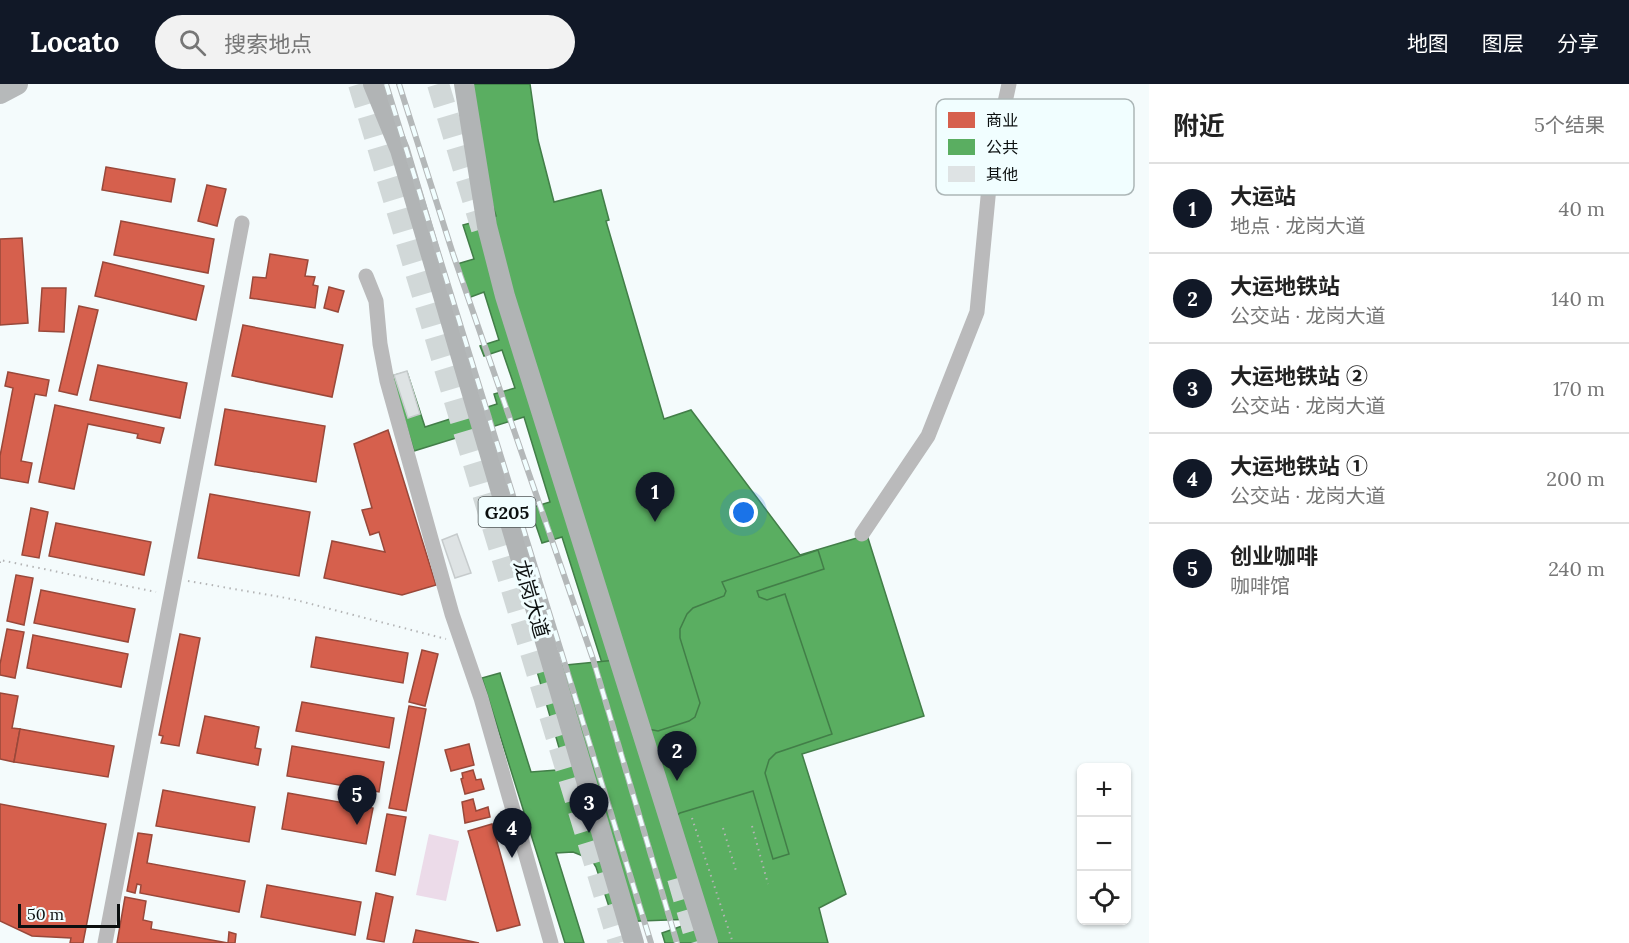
<!DOCTYPE html>
<html lang="zh">
<meta charset="utf-8">
<style>
body{margin:0;font-family:Lora,"Noto Sans SC",serif;background:#f2f2f2;color:#222}
.controls{position:absolute;right:18px;bottom:18px;display:grid;overflow:hidden;border-radius:9px;box-shadow:0 2px 4px #0004}
.controls button{width:54px;height:54px;display:grid;place-items:center;padding:0;border:0;border-bottom:2px solid #e0e0e0;background:#fff;color:#222;font:30px sans-serif}
.scale{position:absolute;left:18px;bottom:15px;width:102px;box-sizing:border-box;padding-left:6px;border:3px solid #0b0f0f;border-top:0;font-size:16px;line-height:21px;white-space:nowrap;color:#0b0f0f;-webkit-text-stroke:4px #f1feff;paint-order:stroke}
.you{position:absolute;left:744px;top:429px;width:21px;height:21px;margin:-15px;border:4px solid #fff;border-radius:50%;background:#1a73e8;box-shadow:0 0 0 9px #1a73e833}
.badge{display:grid;place-items:center;width:39px;height:39px;border-radius:50%;background:#111827;color:#fff;font-size:20px;font-weight:700}
.pin{position:absolute;translate:-50% -50px;filter:drop-shadow(0 2px 3px #0008)}
.pin::after{content:'';position:absolute;top:32px;width:21px;height:18px;background:inherit;clip-path:polygon(0 0,100% 0,50% 100%)}
.list{margin:0;padding:0;list-style:none}
h2{display:flex;justify-content:space-between;align-items:center;height:78px;margin:0;padding:0 24px;font-size:26px}
h2 small{font-size:20px;font-weight:400;color:#767676}
.list li{display:grid;grid-template-columns:39px 1fr auto;gap:18px;align-items:center;box-sizing:border-box;height:90px;padding:0 24px;border-top:2px solid #e0e0e0}
.list b{display:block;font-size:22px;white-space:nowrap}
.list p{margin:0;font-size:20px;white-space:nowrap;color:#767676}
.list em{font-size:20px;font-style:normal;color:#767676}
.icon{flex:none;width:33px;height:33px;fill:none;stroke:currentColor;stroke-width:2;stroke-linecap:round;stroke-linejoin:round}
.map{position:relative;flex:none;width:1149px;height:859px;overflow:hidden}
header{display:flex;align-items:center;gap:36px;box-sizing:border-box;height:84px;padding:0 30px;background:#111827;color:#fff}
header strong{font-size:28px}
nav{display:flex;gap:33px;margin-inline-start:auto;font-size:21px}
.search{width:420px;height:54px;background:#f2f2f2;display:flex;align-items:center;gap:15px;box-sizing:border-box;padding:0 21px;border-radius:33px;color:#767676;font-size:22px}
main{display:flex}
aside{flex:1;background:#fff}
.map>svg:first-child{display:block}
.green{fill:#ecdbe9}
.shops{fill:#d6604d;stroke:#99483a;stroke-width:1.5}
.public{fill:#5aae61;stroke:#427e48;stroke-width:1.5}
.building{fill:#dee3e4;stroke:#c6cbcc;stroke-width:1.5}
.lines{fill:none;stroke-linecap:round;stroke-linejoin:round}
.highway-tunnel{stroke:#d1d8d8;stroke-width:22;stroke-dasharray:22 11;stroke-linecap:butt}
.path{stroke:#b3b4b5;stroke-width:2;stroke-dasharray:1.5 4.5;stroke-linecap:butt}
.minor{stroke:#bababb;stroke-width:15}
.major{stroke:#b1b4b5;stroke-width:20}
.highway{stroke:#b6b9ba;stroke-width:22}
.rail-casing{stroke:#b4b8b9;stroke-width:6}
.rail{stroke:#f1feff;stroke-width:4;stroke-dasharray:11;stroke-linecap:butt}
.labels{text-anchor:middle;dominant-baseline:central;stroke-width:6;stroke-linejoin:round;paint-order:stroke}
.shield{fill:#f1feff;stroke:#505757;stroke-width:1.5}
.shield-label{font-size:18px;font-weight:bold;fill:#0b0f0f}
.street-label{font-size:20px;fill:#0b0f0f;stroke:#f1feff}
.key{fill:#f1feff;stroke:#acb6b7;stroke-width:1.5}
.key-label{font-size:16px;fill:#0b0f0f}
</style>
<header>
<strong>Locato</strong>
<div class="search"><svg class="icon" aria-label="search" viewBox="0 0 24 24"><circle cx="10" cy="10" r="6"/><path d="M15 15l6 6"/></svg>搜索地点</div>
<nav><a>地图</a><a>图层</a><a>分享</a></nav>
</header>
<main>
<div class="map">
<svg width="1149" height="859" viewBox="0 0 1149 859">
<rect width="100%" height="100%" fill="#f4fbfc"/>
<!-- green -->
<polygon class="green" points="429,750 459,757 446,817 416,811"/>
<!-- shops -->
<g class="shops">
<polygon points="106,83 175,95 171,118 102,106"/>
<polygon points="207,101 226,105 217,142 198,137"/>
<polygon points="121,137 214,155 208,189 114,171"/>
<polygon points="22,154 28,239 0,241 0,155"/>
<polygon points="270,170 308,176 305,192 315,193 313,201 318,202 315,224 250,214 253,193 266,194"/>
<polygon points="103,178 204,202 196,236 95,212"/>
<polygon points="329,203 344,207 338,228 324,224"/>
<polygon points="42,204 66,204 64,248 39,247"/>
<polygon points="79,222 98,226 77,311 59,307"/>
<polygon points="243,241 343,261 332,313 232,292"/>
<polygon points="98,281 187,299 180,334 90,316"/>
<polygon points="8,288 49,296 46,312 35,310 21,377 32,379 28,399 0,394 0,372 13,304 5,302"/>
<polygon points="55,321 164,344 160,359 137,354 138,350 88,340 74,405 39,398"/>
<polygon points="225,325 325,342 316,398 215,381"/>
<polygon points="388,346 436,501 402,511 324,494 332,457 385,468 379,448 370,451 362,426 372,424 354,360"/>
<polygon points="210,410 310,428 299,492 198,474"/>
<polygon points="31,424 48,428 39,474 22,471"/>
<polygon points="56,439 151,458 144,491 49,472"/>
<polygon points="16,491 33,494 24,541 7,537"/>
<polygon points="41,506 135,525 128,558 34,539"/>
<polygon points="7,545 24,548 15,594 0,591 0,580"/>
<polygon points="180,550 200,554 179,662 161,659 163,652 159,651"/>
<polygon points="33,551 128,570 121,603 27,584"/>
<polygon points="316,553 408,569 403,599 311,583"/>
<polygon points="422,566 438,570 425,622 409,618"/>
<polygon points="0,609 18,612 12,644 20,645 14,678 0,675"/>
<polygon points="302,618 394,634 389,664 296,647"/>
<polygon points="409,622 426,625 406,727 389,724"/>
<polygon points="205,632 259,643 255,664 261,665 258,681 197,669"/>
<polygon points="20,645 114,662 108,693 14,678"/>
<polygon points="469,660 474,681 451,687 445,666"/>
<polygon points="292,662 384,678 379,708 287,692"/>
<polygon points="473,686 476,696 481,695 484,705 465,710 461,695 463,694 462,689"/>
<polygon points="163,706 255,723 249,758 156,742"/>
<polygon points="288,709 373,724 366,760 282,745"/>
<polygon points="473,715 476,727 488,723 490,733 465,739 462,718"/>
<polygon points="0,720 106,740 83,859 70,859 71,854 32,852 0,837"/>
<polygon points="387,730 406,733 395,791 376,787"/>
<polygon points="492,740 520,841 497,847 468,747"/>
<polygon points="138,749 152,751 147,779 245,797 239,828 140,809 141,801 137,800 135,809 127,807"/>
<polygon points="267,801 361,818 355,851 261,833"/>
<polygon points="376,809 393,813 384,858 367,855"/>
<polygon points="125,813 146,817 143,836 152,838 151,845 228,859 229,848 236,850 235,859 117,859"/>
<polygon points="416,846 479,859 413,859"/>
</g>
<!-- public -->
<g class="public">
<polygon points="461,0 530,0 538,56 554,118 601,106 609,136 606,137 664,335 691,326 800,471 867,451 924,632 802,670 846,810 819,824 828,859 665,859 662,849 685,841 562,453 542,459 530,424 550,418 524,333 414,367 391,292 407,288 425,343 497,320 494,310 515,304 502,266 484,272 480,262 499,256 484,208 468,214 457,180 474,175 463,141 496,132 487,103"/>
<polygon points="818,466 824,485 757,507 759,513 767,516 785,510 832,650 776,669 769,676 765,689 789,770 773,775 753,707 680,729 675,733 694,835 614,838 596,783 593,778 588,774 573,768 556,769 584,859 565,859 482,594 500,589 531,688 557,686 562,674 536,584 616,576 648,645 658,647 689,637 695,633 700,619 680,554 680,545 687,530 693,524 724,512 726,507 722,498"/>
</g>
<!-- building -->
<g class="building">
<polygon points="407,287 420,330 408,334 394,291"/>
<polygon points="457,450 471,489 455,494 442,456"/>
</g>
<g class="lines">
<!-- highway-tunnel -->
<g class="highway-tunnel">
<polyline points="359,0 619,859"/>
<polyline points="438,0 482,145"/>
<polyline points="678,794 697,859"/>
</g>
<!-- path -->
<g class="path">
<polyline points="0,479 0,476 156,508"/>
<polyline points="188,497 292,515 446,555"/>
<polyline points="692,734 733,859"/>
<polyline points="752,742 768,800"/>
<polyline points="723,744 737,790"/>
</g>
<!-- minor -->
<g class="minor">
<polyline points="366,192 376,217 380,260 387,297 452,530 481,614 551,859"/>
<polyline points="862,450 928,352 977,228 991,82 1009,0"/>
<polyline points="105,859 242,139"/>
</g>
<!-- major -->
<g class="major">
<polyline points="373,0 400,66 634,859"/>
<polyline points="464,0 487,142 505,212 708,859"/>
</g>
<!-- highway -->
<polyline class="highway" points="0,9 17,0"/>
<!-- rail casing -->
<g class="rail-casing">
<g id="rail">
<polyline points="386,0 651,859"/>
<polyline points="399,0 453,170 593,575 677,859"/>
</g>
</g>
<!-- rail -->
<use href="#rail" class="rail"/>
</g>
<g class="labels">
<!-- shield labels -->
<rect class="shield" x="478.5" y="413" width="57" height="30" rx="4.5"/>
<g class="shield-label">
<text x="507" y="428">G205</text>
</g>
<!-- street labels -->
<g class="street-label">
<text transform="translate(532 515) rotate(74)">龙岗大道</text>
</g>
</g>
<!-- legend -->
<rect x="936" y="15" width="198" height="96" rx="9" class="key"/>
<rect x="948" y="28" width="27" height="16" fill="#d6604d"/>
<rect x="948" y="55" width="27" height="16" fill="#5aae61"/>
<rect x="948" y="82" width="27" height="16" fill="#dee3e4"/>
<g class="key-label">
<text x="986" y="42">商业</text>
<text x="986" y="69">公共</text>
<text x="986" y="96">其他</text>
</g>
</svg>
<div class="controls">
<button>+</button>
<button>−</button>
<button><svg class="icon" aria-label="locate" viewBox="0 0 24 24"><circle cx="12" cy="12" r="6"/><path d="M12 2v4M12 18v4M2 12h4M18 12h4"/></svg></button>
</div>
<div class="scale">50 m</div>
<div class="you"></div>
<div class="pin badge" style="left:655px;top:438px">1</div>
<div class="pin badge" style="left:677px;top:697px">2</div>
<div class="pin badge" style="left:589px;top:749px">3</div>
<div class="pin badge" style="left:512px;top:774px">4</div>
<div class="pin badge" style="left:357px;top:741px">5</div>
</div>
<aside>
<h2>附近<small>5个结果</small></h2>
<ul class="list">
<li><span class="badge">1</span><div><b>大运站</b><p>地点 · 龙岗大道</p></div><em>40 m</em></li>
<li><span class="badge">2</span><div><b>大运地铁站</b><p>公交站 · 龙岗大道</p></div><em>140 m</em></li>
<li><span class="badge">3</span><div><b>大运地铁站 ②</b><p>公交站 · 龙岗大道</p></div><em>170 m</em></li>
<li><span class="badge">4</span><div><b>大运地铁站 ①</b><p>公交站 · 龙岗大道</p></div><em>200 m</em></li>
<li><span class="badge">5</span><div><b>创业咖啡</b><p>咖啡馆</p></div><em>240 m</em></li>
</ul>
</aside>
</main>
